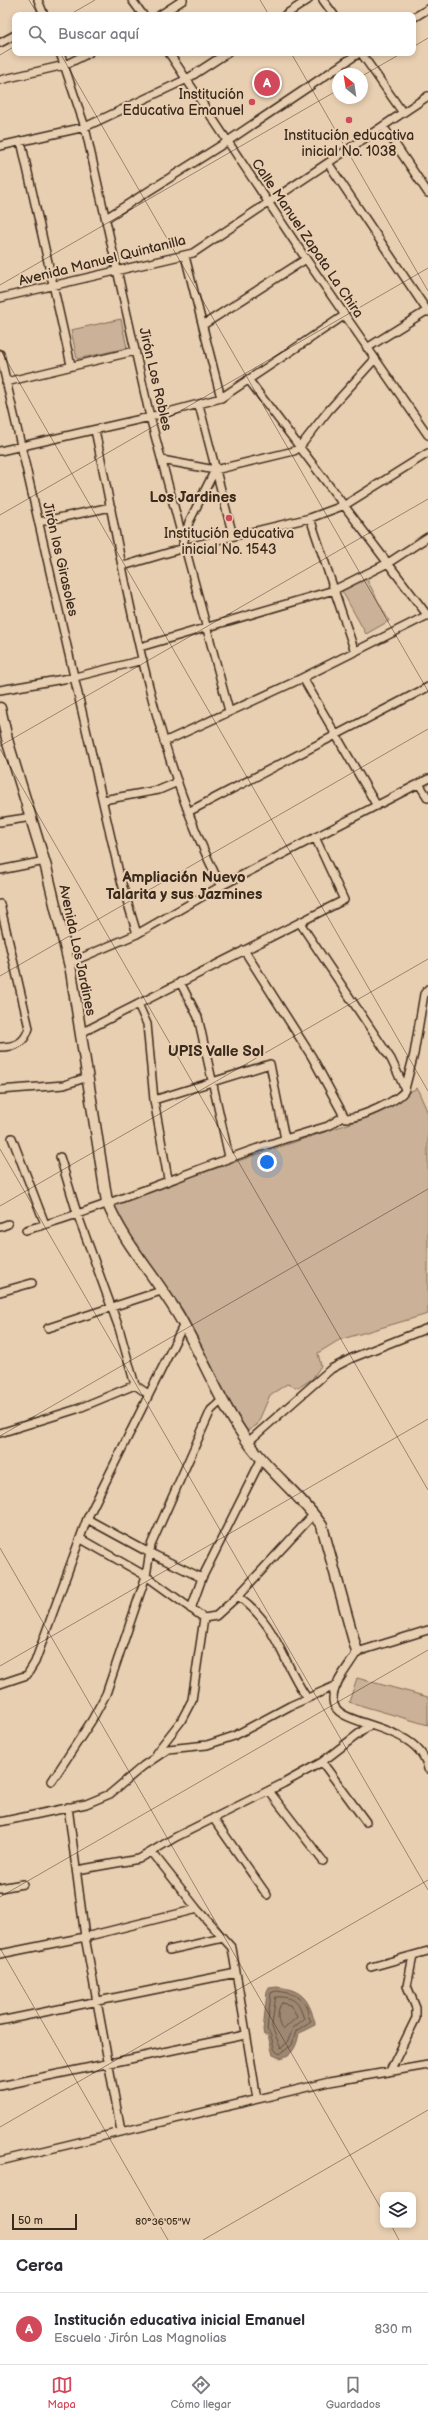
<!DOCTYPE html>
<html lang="es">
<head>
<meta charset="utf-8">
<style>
  body { margin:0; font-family:"Balsamiq Sans",sans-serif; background:#f2f2f3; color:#2b2b33 }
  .controls { position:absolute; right:12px; bottom:12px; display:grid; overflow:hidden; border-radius:8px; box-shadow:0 2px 6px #0003 }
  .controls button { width:36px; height:36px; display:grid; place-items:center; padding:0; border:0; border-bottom:1px solid #e1e1e2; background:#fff; color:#2b2b33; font:20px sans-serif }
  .compass { position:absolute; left:332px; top:68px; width:36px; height:36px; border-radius:50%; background:#fff; box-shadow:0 2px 6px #0003; rotate:330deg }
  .scale { position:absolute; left:12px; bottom:10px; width:65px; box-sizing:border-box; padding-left:4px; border:2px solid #3b2a1e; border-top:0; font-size:11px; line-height:14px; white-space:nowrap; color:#3b2a1e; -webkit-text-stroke:3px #e9cfb1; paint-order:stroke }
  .you { position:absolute; left:267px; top:1162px; width:14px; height:14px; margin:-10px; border:3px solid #fff; border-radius:50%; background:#1a73e8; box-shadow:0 0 0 6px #1a73e833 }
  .badge { display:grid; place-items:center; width:26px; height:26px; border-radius:50%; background:#d1495b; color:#fff; font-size:13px; font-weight:700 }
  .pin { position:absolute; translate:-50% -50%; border:2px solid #fff; box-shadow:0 1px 4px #0006 }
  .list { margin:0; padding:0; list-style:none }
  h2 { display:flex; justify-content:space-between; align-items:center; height:52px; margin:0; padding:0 16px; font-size:17px }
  h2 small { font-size:13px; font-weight:400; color:#7c7c81 }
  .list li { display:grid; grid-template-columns:26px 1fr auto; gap:12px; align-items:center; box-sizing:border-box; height:72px; padding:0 16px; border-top:1px solid #e1e1e2 }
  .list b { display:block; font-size:15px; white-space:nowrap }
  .list p { margin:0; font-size:13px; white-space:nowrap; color:#7c7c81 }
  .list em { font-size:13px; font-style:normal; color:#7c7c81 }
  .icon { flex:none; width:22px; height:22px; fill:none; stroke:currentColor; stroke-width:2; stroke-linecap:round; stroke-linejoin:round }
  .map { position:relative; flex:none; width:428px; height:2240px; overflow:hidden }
  .search { position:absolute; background:#fff; box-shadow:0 2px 6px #0003; left:12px; right:12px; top:12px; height:44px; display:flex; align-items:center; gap:10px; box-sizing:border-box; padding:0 14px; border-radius:8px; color:#7c7c81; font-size:15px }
  .sheet { height:124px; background:#fff }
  nav { display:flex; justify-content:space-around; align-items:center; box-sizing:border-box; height:56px; border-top:1px solid #e1e1e2; background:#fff; font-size:11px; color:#7c7c81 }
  nav a { display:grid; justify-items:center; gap:2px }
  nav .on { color:#d1495b }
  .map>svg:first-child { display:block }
  .green { fill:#cab197; stroke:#826e5a }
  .water { fill:#9e8872; stroke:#766250 }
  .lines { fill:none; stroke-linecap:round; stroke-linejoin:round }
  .shore { stroke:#635040; stroke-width:1 }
  .street-casing { stroke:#3b2a1e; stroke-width:10 }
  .secondary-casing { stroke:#3b2a1e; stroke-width:13 }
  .street { stroke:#e9cfb1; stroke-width:7 }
  .secondary { stroke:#e9cfb1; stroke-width:10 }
  .ticks { fill:none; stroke:#3b2a1e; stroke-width:1; stroke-opacity:0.45 }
  .poi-dot { fill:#d1495b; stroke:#e9cfb1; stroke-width:1.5 }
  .labels { text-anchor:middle; stroke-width:4; stroke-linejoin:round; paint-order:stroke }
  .poi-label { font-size:14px; fill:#3b2a1e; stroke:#e9cfb1 }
  .street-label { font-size:14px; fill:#3b2a1e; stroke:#e9cfb1 }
  .neighbourhood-label { font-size:15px; font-weight:bold; fill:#3b2a1e; stroke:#e9cfb1 }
  .ticks-label { font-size:10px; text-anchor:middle; fill:#3b2a1e; stroke:#e9cfb1; stroke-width:4; stroke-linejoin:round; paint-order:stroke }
</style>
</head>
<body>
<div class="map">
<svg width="428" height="2240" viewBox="0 0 428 2240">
  <rect width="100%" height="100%" fill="#e9cfb1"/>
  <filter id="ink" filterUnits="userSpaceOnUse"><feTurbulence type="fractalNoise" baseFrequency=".025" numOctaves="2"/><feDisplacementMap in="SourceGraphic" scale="8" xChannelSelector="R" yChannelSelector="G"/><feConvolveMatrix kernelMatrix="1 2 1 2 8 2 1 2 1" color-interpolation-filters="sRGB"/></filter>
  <g filter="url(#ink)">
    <path class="green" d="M121,319L127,348L77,359L71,330Z
      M366,578L389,621L366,634L342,591Z
      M417,1088L428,1113V1314L339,1340L318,1353L321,1366L312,1379L298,1388L287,1384L270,1395L257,1425L247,1431L222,1389L183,1310L135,1246L122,1226L113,1203L351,1123Z
      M357,1678L428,1697V1725L349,1702Z"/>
    <path class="water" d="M277,1987C295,1989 306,1994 312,2013C313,2018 315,2019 315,2025L299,2033C297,2045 293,2056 280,2058L273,2055L268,2035H264L263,2031L267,1992L269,1988Z"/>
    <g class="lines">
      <path class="shore" d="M277,1991C288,1993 303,1995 307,2008C308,2013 308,2017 311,2021L296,2031L292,2045L280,2054C270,2051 275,2036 267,2030L271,1993Z
        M276,1997C295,1996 299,2003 304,2019L293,2028L288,2041L281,2049L272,2027Z
        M282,2003L290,2005L297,2017L283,2030C277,2024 276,2009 282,2003Z"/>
      <g class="street-casing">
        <path id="street" d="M38,0L44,15
          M132,0L143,15
          M323,0L334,15
          M160,15L183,0
          M285,15L308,0
          M413,18L428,9
          M0,43L15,35
          M60,53L85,127L150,417L229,711
          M169,53L306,259L428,435
          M361,53L403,113
          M0,80L65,65L89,53
          M383,126L428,193
          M21,141L71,365
          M0,146L85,127L187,79L227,53
          M328,163L428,312
          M106,218L228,141L359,53
          M185,256L221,398
          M0,298L193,253L428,96
          M203,325L306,259
          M367,348L428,310
          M0,354L120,877L137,934
          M248,379L428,616
          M6,382L135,351
          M199,405L233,536
          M95,430C127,584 149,744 221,886
          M0,451L150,417L221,398L345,315
          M162,460L215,470L294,451L299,448L328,411L375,359
          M310,518L355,652
          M39,522L111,507
          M183,544L189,522L215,470
          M123,566L184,548L310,518L345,505L428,453
          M140,647L334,590L388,563L428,537
          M303,678L377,806
          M0,690L75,677L143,660
          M164,742L292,683L428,615
          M419,784L428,798
          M103,800L159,790L178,782
          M188,812L428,687
          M0,822L32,817
          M0,870L45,861
          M0,904L29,1028C25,1043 15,1047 0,1047
          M300,923L391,1059L405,1089C405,1098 352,1123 342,1117
          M244,950L312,1057L344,1116L328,1126L285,1139
          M69,963L137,934L221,886L428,779
          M180,982L198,1017L229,1157
          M138,1004L147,1024L154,1100L168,1179
          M81,1033L344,900L315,837
          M405,1089L414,1054L424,994L428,989
          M0,1090L64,1085L88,1077
          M12,1138L45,1224
          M60,1157L77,1213L119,1328L135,1385L148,1394
          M0,1227L8,1224
          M26,1230C114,1205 198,1167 285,1139L270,1064L154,1100
          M0,1292L32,1283
          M48,1328L161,1291
          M0,1433L77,1409L135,1385
          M248,1442L331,1369L352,1358L428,1328
          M87,1519L144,1550L202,1578
          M81,1539L146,1576L204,1618L216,1616L238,1596L314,1514
          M238,1596C278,1625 281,1660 307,1698
          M191,1609L202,1578L261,1460
          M428,1630L357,1652C350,1665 333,1683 333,1699C331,1729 419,1720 428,1769
          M0,1684L27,1675L35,1662L87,1519L184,1324
          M156,1753L181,1721L192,1700L204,1618
          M322,1762L366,1822
          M52,1781L92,1720L106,1694L146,1576L151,1545L211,1410L221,1401
          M269,1791L323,1861
          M68,1807L85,1937L121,2131
          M213,1818L267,1895
          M0,1822L86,1804L110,1794L143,1766L168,1749L207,1745L234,1736L290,1706L337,1685
          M152,1852L197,1909L232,1948L257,2099
          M77,1870L139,1859L176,1837L284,1783L322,1762L370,1725
          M0,1888L23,1884
          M169,1950L223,1938
          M0,1954L85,1937L197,1909
          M371,1967L428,1951
          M0,2021L236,1973
          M390,2071L416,2018V2008L407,1986L413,1956
          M0,2086L245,2035
          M0,2161L329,2082L428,2065"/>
      </g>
      <g class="secondary-casing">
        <path id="secondary" d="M0,708L8,743L46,867L71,971L107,1202C126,1248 161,1282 184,1325C206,1365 222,1406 248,1442C270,1473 301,1495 322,1526L357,1652"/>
      </g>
      <use href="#street" class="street"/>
      <use href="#secondary" class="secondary"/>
    </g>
  </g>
  <path class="ticks" d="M29,0L38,15M260,0L269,15M69,15L95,0M413,47L428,38M60,53L428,691M291,53L428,291M0,55L15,46M362,76L402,53M0,285L338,90M0,349L428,1091M0,515L428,268M0,746L428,499M0,749L428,1490M0,976L428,729M0,1149L428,1890M0,1206L428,959M0,1436L428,1189M0,1548L383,2212M0,1666L428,1419M0,1897L428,1650M0,1948L168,2240M0,2127L428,1880M391,2225L399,2240M203,2240L428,2110"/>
  <g class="poi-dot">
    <circle cx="252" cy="102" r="4"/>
    <circle cx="349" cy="120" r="4"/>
    <circle cx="229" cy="518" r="4"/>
  </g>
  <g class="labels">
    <g class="poi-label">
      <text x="244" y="99" text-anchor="end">Institución<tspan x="244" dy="16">Educativa Emanuel</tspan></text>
      <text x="349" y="140">Institución educativa<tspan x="349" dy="16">inicial No. 1038</tspan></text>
      <text x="229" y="538">Institución educativa<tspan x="229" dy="16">inicial No. 1543</tspan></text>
    </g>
    <g class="street-label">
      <text transform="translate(308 238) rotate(56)" y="5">Calle Manuel Zapata La Chira</text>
      <text transform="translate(102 260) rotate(-14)" y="5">Avenida Manuel Quintanilla</text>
      <text transform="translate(156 379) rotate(77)" y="5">Jirón Los Robles</text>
      <text transform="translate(61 559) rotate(77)" y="5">Jirón los Girasoles</text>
      <text transform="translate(78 950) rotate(78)" y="5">Avenida Los Jardines</text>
    </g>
    <g class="neighbourhood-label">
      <text x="193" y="502">Los Jardines</text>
      <text x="184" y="882">Ampliación Nuevo<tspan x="184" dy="17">Talarita y sus Jazmines</tspan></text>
      <text x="216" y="1056">UPIS Valle Sol</text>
    </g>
  </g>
  <g class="ticks-label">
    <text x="163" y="2225">80°36'05"W</text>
  </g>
</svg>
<div class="controls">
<button><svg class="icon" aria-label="layers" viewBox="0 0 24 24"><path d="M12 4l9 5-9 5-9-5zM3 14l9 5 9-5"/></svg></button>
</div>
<svg class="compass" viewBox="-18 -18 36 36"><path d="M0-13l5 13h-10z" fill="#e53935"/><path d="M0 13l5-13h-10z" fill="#7c7c81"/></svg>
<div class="scale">50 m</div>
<div class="you"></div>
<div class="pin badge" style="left:267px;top:83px">A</div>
<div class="search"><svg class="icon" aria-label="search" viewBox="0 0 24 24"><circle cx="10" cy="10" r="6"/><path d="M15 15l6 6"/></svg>Buscar aquí</div>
</div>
<section class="sheet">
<h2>Cerca<small></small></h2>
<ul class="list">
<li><span class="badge">A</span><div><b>Institución educativa inicial Emanuel</b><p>Escuela · Jirón Las Magnolias</p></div><em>830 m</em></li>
</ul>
</section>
<nav>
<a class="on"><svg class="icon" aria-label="map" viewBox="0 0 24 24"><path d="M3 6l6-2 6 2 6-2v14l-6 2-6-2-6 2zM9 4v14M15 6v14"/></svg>Mapa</a>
<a><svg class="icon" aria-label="directions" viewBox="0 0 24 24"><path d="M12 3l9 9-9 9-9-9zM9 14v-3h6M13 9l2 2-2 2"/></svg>Cómo llegar</a>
<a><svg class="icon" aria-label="saved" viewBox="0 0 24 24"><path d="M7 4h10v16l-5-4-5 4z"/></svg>Guardados</a>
</nav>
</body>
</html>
